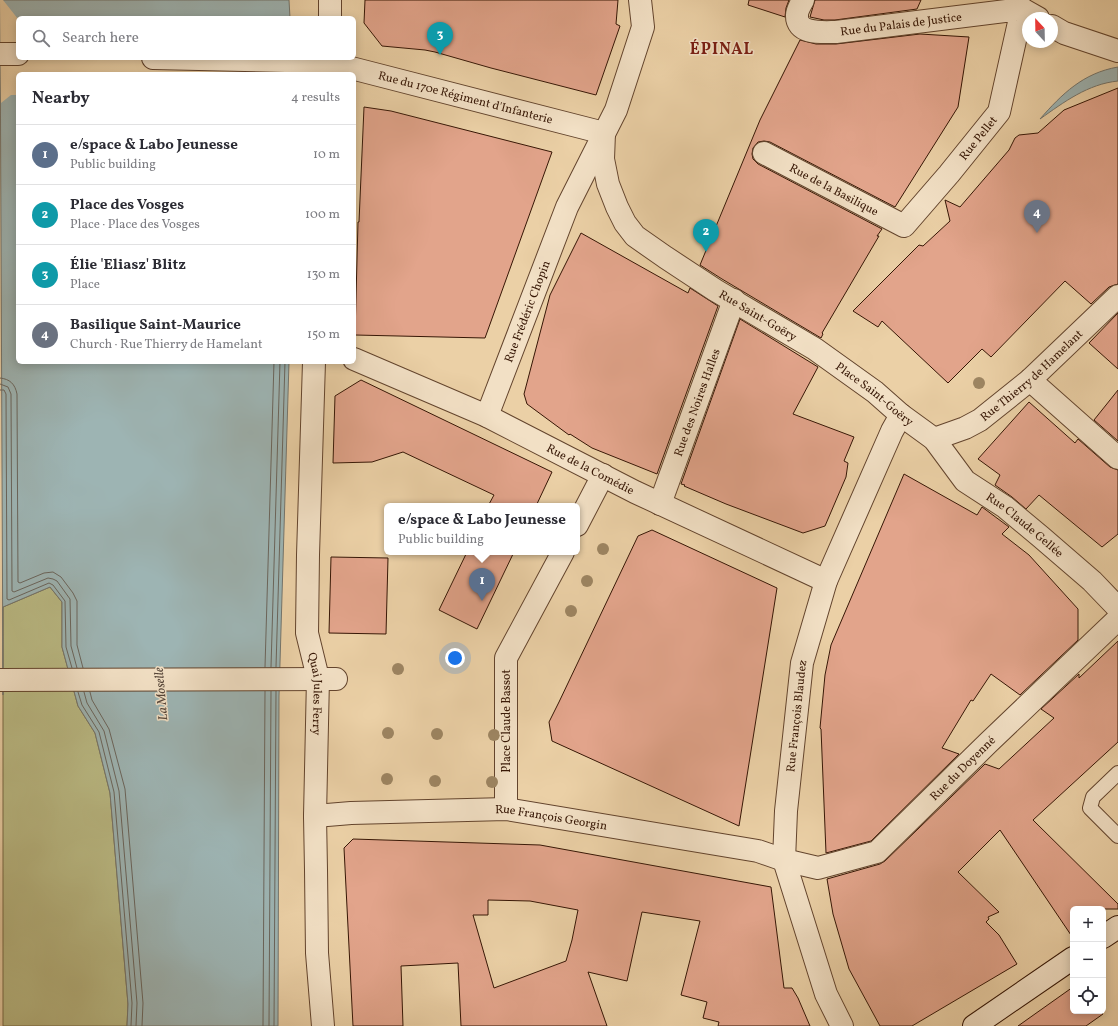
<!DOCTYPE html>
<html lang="en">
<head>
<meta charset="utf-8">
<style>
  body { margin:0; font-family:Vollkorn,serif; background:#f7f7f7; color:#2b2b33 }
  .controls { position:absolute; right:12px; bottom:12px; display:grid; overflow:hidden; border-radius:6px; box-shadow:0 2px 10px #0003 }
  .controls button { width:36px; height:36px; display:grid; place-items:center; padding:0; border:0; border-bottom:1px solid #e1e1e2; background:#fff; color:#2b2b33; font:20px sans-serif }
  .compass { position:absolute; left:1022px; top:12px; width:36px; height:36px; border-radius:50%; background:#fff; box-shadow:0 2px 10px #0003; rotate:338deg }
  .you { position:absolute; left:455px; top:658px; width:14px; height:14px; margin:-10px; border:3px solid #fff; border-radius:50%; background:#1a73e8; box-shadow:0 0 0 6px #1a73e833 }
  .badge { display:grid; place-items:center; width:26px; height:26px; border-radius:50%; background:#8f2418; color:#fff; font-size:13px; font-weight:700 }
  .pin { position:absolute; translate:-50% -33px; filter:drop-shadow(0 1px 2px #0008) }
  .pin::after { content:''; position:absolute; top:21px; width:14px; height:12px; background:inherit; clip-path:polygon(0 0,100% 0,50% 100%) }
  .popup { position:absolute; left:384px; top:503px; width:196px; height:52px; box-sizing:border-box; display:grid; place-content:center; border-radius:6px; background:#fff; filter:drop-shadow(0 1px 3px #0005); font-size:13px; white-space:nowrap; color:#7c7c81 }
  .popup b { font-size:15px; color:#2b2b33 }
  .popup::after { content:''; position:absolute; left:50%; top:100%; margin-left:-8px; border:8px solid transparent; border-top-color:#fff }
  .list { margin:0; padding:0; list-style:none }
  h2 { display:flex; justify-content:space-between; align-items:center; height:52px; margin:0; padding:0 16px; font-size:17px }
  h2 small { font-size:13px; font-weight:400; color:#7c7c81 }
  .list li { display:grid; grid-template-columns:26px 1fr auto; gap:12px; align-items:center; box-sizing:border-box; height:60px; padding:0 16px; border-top:1px solid #e1e1e2 }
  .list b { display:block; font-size:15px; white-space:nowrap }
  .list p { margin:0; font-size:13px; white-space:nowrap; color:#7c7c81 }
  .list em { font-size:13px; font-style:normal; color:#7c7c81 }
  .icon { flex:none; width:22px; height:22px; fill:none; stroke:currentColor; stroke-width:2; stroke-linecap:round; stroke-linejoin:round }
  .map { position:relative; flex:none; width:1118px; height:1026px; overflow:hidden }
  .search { position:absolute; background:#fff; box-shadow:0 2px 10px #0003; left:16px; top:16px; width:340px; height:44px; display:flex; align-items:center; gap:10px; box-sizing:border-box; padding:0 14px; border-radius:6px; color:#7c7c81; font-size:15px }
  .panel { position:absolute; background:#fff; box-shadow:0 2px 10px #0003; left:16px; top:72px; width:340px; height:292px; border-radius:6px }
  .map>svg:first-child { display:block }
  .green { fill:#baba84; stroke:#786844 }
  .water { fill:#9db4b3; stroke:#74756d }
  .pier { fill:#ebd0a6 }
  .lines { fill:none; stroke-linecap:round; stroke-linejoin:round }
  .shore { stroke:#6a655c; stroke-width:1 }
  .building { fill:#e2a48b; stroke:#361605; fill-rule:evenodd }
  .service-casing { stroke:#63442d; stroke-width:16 }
  .pedestrian-casing { stroke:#63442d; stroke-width:24 }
  .minor-casing { stroke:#63442d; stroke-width:24 }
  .tertiary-casing { stroke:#63442d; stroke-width:24 }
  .secondary-casing { stroke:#361605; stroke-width:24 }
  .service { stroke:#f2e0c5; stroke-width:14 }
  .pedestrian { stroke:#f2e0c5; stroke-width:22 }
  .minor { stroke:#f2e0c5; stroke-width:22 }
  .tertiary { stroke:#f2e0c5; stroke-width:22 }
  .secondary { stroke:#f2e0c5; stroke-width:22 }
  .tree { fill:#9d8562 }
  .labels { text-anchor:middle; stroke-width:3; stroke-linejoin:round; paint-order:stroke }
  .street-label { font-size:12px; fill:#361605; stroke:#f2e0c5 }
  .water-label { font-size:13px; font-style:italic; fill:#554539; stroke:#f2e0c5 }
  .district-label { font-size:16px; font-weight:bold; letter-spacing:1px; fill:#7a1f14; stroke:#f2e0c5 }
</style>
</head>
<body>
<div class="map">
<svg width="1118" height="1026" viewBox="0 0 1118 1026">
  <rect width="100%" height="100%" fill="#ebd0a6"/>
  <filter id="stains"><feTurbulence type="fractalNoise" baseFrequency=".005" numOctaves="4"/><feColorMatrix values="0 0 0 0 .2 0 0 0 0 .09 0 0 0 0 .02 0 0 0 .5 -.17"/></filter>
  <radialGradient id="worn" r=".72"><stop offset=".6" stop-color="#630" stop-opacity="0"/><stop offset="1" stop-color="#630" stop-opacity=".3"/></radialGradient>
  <path class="green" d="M50,587L62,602V647L78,706L95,733L110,793L128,1004L127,1026H3V607Z"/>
  <path class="water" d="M0,0H289L290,18H18V362H289L279,696L278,1026H127L128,1004L110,793L95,733L78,706L62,647V602L50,587L3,607V695Z
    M1118,67V81C1088,84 1064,102 1040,119C1062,94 1083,73 1118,67Z"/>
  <path class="pier" d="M0,0H3L18,19V58H294L295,74H18V95H11L1,103Z"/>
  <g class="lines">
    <path class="shore" d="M0,378C10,379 15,384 17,394L18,582L20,583L44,573L53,572L61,577L73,593L77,601V645L83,668
      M0,384L8,387L11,394L12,591L14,592L48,578L53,579L57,581L70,599L71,646L77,668
      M0,390H4L6,394L7,599L9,600L49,583L53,585L65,601L66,647L72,668
      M265,667L274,362
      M271,667L280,362
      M276,667L285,362
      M78,692L82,705L99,732L114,792L132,1003L131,1026
      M84,692L87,703L104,731L119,791L137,1003L136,1026
      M90,692L92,700L109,729L125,789L143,1003L142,1026
      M263,1026L265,691
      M269,1026L271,691
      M274,1026L276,691"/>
  </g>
  <path class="building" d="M365,0H618L616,24L620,26L596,95L491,68L435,52L425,50L382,46L364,23Z
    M749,0H789L786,8L785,17L748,5Z
    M815,0H921L917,9L835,20H824L810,17Z
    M920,34L969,37L958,107L895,207L770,142L764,141L758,142L753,148L752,154L753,159L758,164L882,229L877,236H879L822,333L823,334L821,338L722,279L700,265L760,120L800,40L816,44H836Z
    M1118,88V284L1109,287L1091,304L1065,281L991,357L982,349L948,383L882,321L878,327L853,311L919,245L923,246L950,221L945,200L960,207L1009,150L1015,138L1019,135L1038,133L1064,110Z
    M364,107L391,111L552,152L485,338L355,335L358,222H359Z
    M581,233L688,293L690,288L718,306L657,474L592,448L570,434L569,435L527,404L524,394L550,295Z
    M1118,313V369L1089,343Z
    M740,319L818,367L793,414L854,437L844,461L848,463L846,477L825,526L803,533L726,504L684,486L685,485L681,484Z
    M361,380L552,472L536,506H488L494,495L403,452L372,462L333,463L335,396Z
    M1118,390V441L1094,420Z
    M1029,402L1075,443L1078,439L1110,467L1118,470V534L1102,547L1039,495L1026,509L1012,497L995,485L1000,475L978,459Z
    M904,474L977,515L982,507L1009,527L1002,534L1029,555L1078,609V640L1020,695L991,674L973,701L971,700L942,748L959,754L871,841L826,853L821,729L820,728L825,675L831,645Z
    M652,530L777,588L739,826L552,741L549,722L559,702L638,536Z
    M467,552H514L477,629L439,610Z
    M331,557L388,558L386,634L329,633Z
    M1118,641V742L1033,820L1118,904V909H1073V938L1000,830L958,872L999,912L988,917L989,919L986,922L999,935L1017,964L912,1026H880L849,969L833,914L827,879L880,864L885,861L985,764L999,769L1054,718L1041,709L1079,674V678Z
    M353,839L540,845L771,887L784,988H792L798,998L810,1026H718L719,1022L703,1018L707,1002L681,995L700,921L642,912L627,981L588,972L607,1026H461L458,963L401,966L403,1026H353L344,848ZM488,900L530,901L578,910L572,940L566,961L494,988L473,915H488Z
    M1073,987V1011H1100L1103,1014L1086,1026H1018Z"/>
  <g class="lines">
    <g class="service-casing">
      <path id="service" d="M1118,773L1093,797L1090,808L1118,836"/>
    </g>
    <g class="pedestrian-casing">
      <g id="pedestrian">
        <path id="s1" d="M764,153L904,226L949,174L999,112L1022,9L836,32C823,32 796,35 797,15C797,10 801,4 803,0"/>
        <path d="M1030,380L1118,458"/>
        <path d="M0,680L336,679"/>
      </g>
    </g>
    <g class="minor-casing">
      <g id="minor">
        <path d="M1016,0L1022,9L1038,18"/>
        <path d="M1052,26L1064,33L1118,51"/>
        <path d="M0,54H18"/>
        <path id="s2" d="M153,58L328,62L604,133L603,159L608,184L617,207L625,223L635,236L665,257L715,290L815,349L875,392L901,415L934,439L965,481L1005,507L1041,537L1092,581L1118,608"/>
        <path id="s3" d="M354,359L487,416L635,492L826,581"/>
        <path id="s4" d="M487,416L567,207L616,110L643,27L640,0"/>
        <path id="s5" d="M934,439L965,428L980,420L1030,380L1118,296"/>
        <path id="s6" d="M660,504L734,300"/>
        <path d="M577,525L603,475"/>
        <path d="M506,809V658L563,552"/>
        <path id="s7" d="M315,816L351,813L506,809L758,851L784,860L818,868L877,852L988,743L1118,619"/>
        <path id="s8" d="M842,1026L826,994L784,860L786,811L802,663L826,581L892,431L901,415"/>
      </g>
    </g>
    <g class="tertiary-casing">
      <g id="tertiary">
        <path d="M330,18V0"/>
        <path d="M327,74L328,58"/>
        <path id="s9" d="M314,362L308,555L307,633L318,678L315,816L316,870L317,953L323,1026"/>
      </g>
    </g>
    <g class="secondary-casing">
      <path id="secondary" d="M1103,937L1118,927
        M974,1026L1073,958"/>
    </g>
    <use href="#service" class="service"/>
    <use href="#pedestrian" class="pedestrian"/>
    <use href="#minor" class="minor"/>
    <use href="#tertiary" class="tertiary"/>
    <use href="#secondary" class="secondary"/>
  </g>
  <g class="tree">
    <circle cx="979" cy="383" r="6"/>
    <circle cx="603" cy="549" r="6"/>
    <circle cx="587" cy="581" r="6"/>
    <circle cx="571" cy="611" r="6"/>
    <circle cx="398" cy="669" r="6"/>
    <circle cx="388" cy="733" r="6"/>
    <circle cx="437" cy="734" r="6"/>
    <circle cx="494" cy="735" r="6"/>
    <circle cx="387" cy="779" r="6"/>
    <circle cx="435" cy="781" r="6"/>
    <circle cx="492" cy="782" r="6"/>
  </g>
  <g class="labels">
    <g class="street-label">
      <text transform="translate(901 24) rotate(-7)" y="4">Rue du Palais de Justice</text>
      <text dy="4" stroke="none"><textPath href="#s2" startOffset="317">Rue du 170e Régiment d'Infanterie</textPath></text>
      <text dy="4" stroke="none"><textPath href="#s1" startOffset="273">Rue Pellet</textPath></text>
      <text dy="4" stroke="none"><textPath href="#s1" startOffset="79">Rue de la Basilique</textPath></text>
      <text dy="4" stroke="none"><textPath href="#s4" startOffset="112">Rue Frédéric Chopin</textPath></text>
      <text dy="4" stroke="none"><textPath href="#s2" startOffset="717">Rue Saint-Goëry</textPath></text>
      <text dy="4" stroke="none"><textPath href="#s5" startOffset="118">Rue Thierry de Hamelant</textPath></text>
      <text dy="4" stroke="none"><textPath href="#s2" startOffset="858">Place Saint-Goëry</textPath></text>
      <text dy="4" stroke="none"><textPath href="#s6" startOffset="108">Rue des Noires Halles</textPath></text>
      <text dy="4" stroke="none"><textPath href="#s3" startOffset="261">Rue de la Comédie</textPath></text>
      <text dy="4" stroke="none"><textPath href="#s2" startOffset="1059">Rue Claude Gellée</textPath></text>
      <text dy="4" stroke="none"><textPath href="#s9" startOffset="333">Quai Jules Ferry</textPath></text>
      <text dy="4" stroke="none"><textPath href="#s8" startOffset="321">Rue François Blaudez</textPath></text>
      <text transform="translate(506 721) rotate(-90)" y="4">Place Claude Bassot</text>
      <text dy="4" stroke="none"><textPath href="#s7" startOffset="690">Rue du Doyenné</textPath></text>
      <text dy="4" stroke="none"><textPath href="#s7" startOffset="237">Rue François Georgin</textPath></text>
    </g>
    <g class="water-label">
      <text transform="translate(160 694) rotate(-95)" y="5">La Moselle</text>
    </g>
    <g class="district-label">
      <text x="722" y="54">ÉPINAL</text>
    </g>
  </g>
  <rect width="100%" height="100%" filter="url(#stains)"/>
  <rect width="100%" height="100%" fill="url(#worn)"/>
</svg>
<div class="controls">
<button>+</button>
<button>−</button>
<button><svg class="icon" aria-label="locate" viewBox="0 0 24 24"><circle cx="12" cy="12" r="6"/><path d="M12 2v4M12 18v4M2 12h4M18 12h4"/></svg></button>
</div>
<svg class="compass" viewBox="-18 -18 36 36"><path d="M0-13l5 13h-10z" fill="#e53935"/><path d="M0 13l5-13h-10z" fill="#7c7c81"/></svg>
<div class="you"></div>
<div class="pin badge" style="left:482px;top:601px;background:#5c6f8a">1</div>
<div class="popup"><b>e/space &amp; Labo Jeunesse</b>Public building</div>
<div class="pin badge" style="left:706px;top:252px;background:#0f9aa8">2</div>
<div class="pin badge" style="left:440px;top:55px;background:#0f9aa8">3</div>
<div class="pin badge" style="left:1037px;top:233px;background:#6b7280">4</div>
<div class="search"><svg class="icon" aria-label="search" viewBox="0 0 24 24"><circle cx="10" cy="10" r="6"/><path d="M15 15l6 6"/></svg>Search here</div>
<section class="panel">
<h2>Nearby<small>4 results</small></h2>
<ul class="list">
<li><span class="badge" style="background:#5c6f8a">1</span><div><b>e/space &amp; Labo Jeunesse</b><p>Public building</p></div><em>10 m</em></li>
<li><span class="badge" style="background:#0f9aa8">2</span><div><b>Place des Vosges</b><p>Place · Place des Vosges</p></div><em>100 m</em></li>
<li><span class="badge" style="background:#0f9aa8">3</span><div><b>Élie 'Eliasz' Blitz</b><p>Place</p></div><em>130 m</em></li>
<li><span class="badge" style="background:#6b7280">4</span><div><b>Basilique Saint-Maurice</b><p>Church · Rue Thierry de Hamelant</p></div><em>150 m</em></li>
</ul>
</section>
</div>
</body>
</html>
